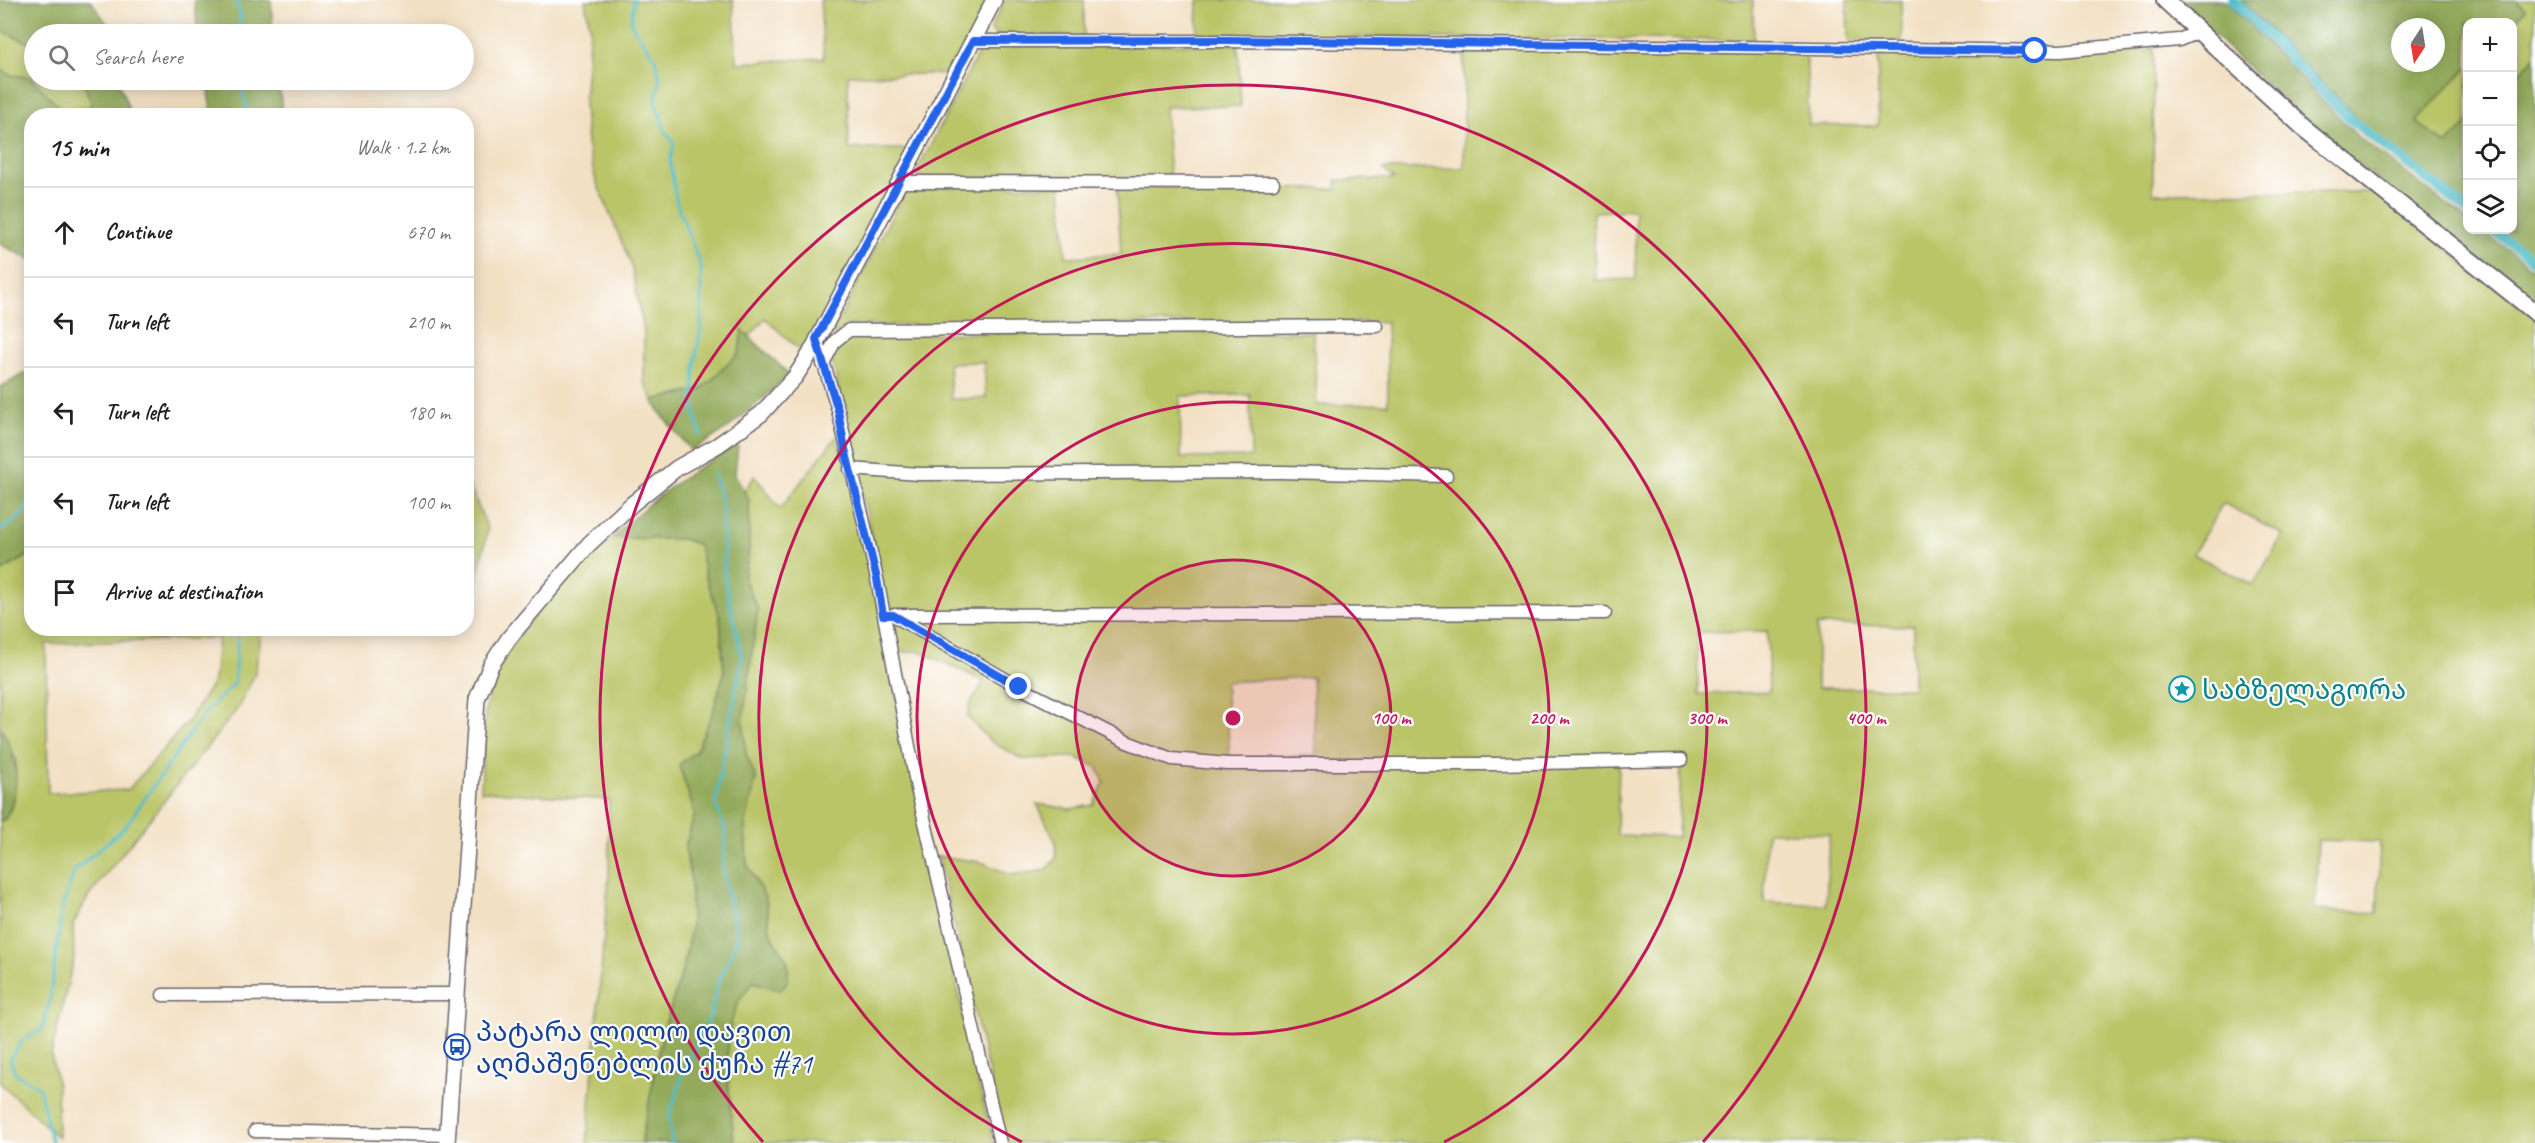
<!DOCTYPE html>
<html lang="en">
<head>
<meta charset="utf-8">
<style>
  body { margin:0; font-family:Caveat,"Noto Sans Georgian",sans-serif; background:#f2f2f2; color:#202124 }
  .controls { position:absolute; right:18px; top:18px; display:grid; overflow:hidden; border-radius:12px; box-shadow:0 3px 15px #0003 }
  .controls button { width:54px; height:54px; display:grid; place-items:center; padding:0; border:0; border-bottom:2px solid #e0e0e0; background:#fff; color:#202124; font:30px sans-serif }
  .compass { position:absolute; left:2391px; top:18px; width:54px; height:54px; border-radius:50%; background:#fff; box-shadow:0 3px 15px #0003; rotate:192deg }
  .stop { position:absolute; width:18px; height:18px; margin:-14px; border:4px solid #2563eb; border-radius:50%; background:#fff }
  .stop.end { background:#2563eb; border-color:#fff; box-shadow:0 2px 6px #0008 }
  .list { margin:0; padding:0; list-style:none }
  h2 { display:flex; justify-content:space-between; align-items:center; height:78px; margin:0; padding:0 24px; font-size:26px }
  h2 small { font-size:20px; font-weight:400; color:#757577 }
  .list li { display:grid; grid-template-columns:39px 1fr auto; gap:18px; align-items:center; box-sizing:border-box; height:90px; padding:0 24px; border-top:2px solid #e0e0e0 }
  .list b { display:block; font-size:22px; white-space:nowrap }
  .list em { font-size:20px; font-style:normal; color:#757577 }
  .icon { flex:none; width:33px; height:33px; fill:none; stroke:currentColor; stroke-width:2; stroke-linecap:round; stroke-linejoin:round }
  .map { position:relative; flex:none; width:2535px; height:1143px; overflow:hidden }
  .search { position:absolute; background:#fff; box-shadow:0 3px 15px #0003; left:24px; top:24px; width:450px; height:66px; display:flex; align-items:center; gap:15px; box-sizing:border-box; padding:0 21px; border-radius:33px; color:#757577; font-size:22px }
  .panel { position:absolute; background:#fff; box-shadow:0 3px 15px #0003; left:24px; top:108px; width:450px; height:528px; border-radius:24px }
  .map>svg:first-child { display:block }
  .green { fill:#bac567; stroke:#6e7451; stroke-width:1.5; fill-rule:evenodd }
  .forest { fill:#93aa5c; stroke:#5a664c; stroke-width:1.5; fill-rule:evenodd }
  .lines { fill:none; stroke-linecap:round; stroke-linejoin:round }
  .stream { stroke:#4ebcc7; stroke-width:3 }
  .canal { stroke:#4ebcc7; stroke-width:10 }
  .minor-casing { stroke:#6b646b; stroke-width:15 }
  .tertiary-casing { stroke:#6b646b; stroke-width:18 }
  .secondary-casing { stroke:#6b646b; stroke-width:20 }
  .minor { stroke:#fff; stroke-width:12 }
  .tertiary { stroke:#fff; stroke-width:15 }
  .secondary { stroke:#fff; stroke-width:16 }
  .route { stroke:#2563eb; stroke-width:8 }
  .ring { fill:none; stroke:#c2185b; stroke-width:3 }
  .labels { text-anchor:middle; stroke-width:4.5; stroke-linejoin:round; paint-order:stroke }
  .culture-label { font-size:28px; fill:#0d838f; stroke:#fff; text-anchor:start }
  .transit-label { font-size:28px; fill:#164399; stroke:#fff; text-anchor:start }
  .centre { fill:#c2185b; stroke:#fff; stroke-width:3 }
  .ring-label { font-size:18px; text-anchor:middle; font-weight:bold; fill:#c2185b; stroke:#fff; stroke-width:4.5; stroke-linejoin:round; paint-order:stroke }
</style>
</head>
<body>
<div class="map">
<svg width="2535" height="1143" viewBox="0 0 2535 1143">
  <rect width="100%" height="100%" fill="#fff"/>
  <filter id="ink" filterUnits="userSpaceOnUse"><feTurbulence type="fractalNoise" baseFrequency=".0167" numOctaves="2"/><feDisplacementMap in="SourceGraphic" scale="12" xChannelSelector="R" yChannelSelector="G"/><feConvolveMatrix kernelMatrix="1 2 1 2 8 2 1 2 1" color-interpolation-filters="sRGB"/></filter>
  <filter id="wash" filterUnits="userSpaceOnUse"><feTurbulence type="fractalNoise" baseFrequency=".008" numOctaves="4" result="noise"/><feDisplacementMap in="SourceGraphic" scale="24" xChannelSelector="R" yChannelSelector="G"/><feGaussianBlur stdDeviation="1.35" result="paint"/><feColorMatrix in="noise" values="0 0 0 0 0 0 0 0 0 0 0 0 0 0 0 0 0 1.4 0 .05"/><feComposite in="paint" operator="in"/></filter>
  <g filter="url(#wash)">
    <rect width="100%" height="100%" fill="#f2e0c3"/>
    <path class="green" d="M585,0H733L737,63L824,58L820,0H990L951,74L848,75L849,149H913L804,354L765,318L750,336L742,331L739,353L701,390L653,400L644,381V331L631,264L596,181L587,144L584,104L590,28Z
      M1005,0H1084V36H1002L994,34L991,28Z
      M1198,0H1753L1754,40L1197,36Z
      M1847,0H1901L1902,42L1848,41Z
      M2516,0H2535V57L2513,79V23L2525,10Z
      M0,30L34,45V80H83L92,106L65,113L30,78L10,75L0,69Z
      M1238,44L1241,106L1165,107L1170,179L921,178L916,173L982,46Z
      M1464,47L1806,51L1809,125L1878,126V52L2057,56L2146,51L2154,47L2153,193L2370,192L2377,195L2535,318V1143H1005L938,856L981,862L1011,875L1047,870L1056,858V843L1037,804L1070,809L1093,805L1104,782L1097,767L1074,757L1022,759L990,741L967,717L970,704L984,681L919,651L898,653L831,355L849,334L1313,332L1317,405L1388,404L1387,322L849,325L830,337L907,186H1061L1066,257L1121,254L1117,187L1337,189L1336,180L1394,179L1383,169L1464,168ZM1635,210L1636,279L1595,280L1593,212ZM984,362L986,398L951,399L949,363ZM1250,395L1251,457L1181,458L1180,396ZM2223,503L2283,535L2253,585L2193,554ZM1817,625L1913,626V688H1817ZM1767,631L1769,692L1698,694L1697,632ZM1312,677L1316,755L1230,760L1225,682ZM1619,764L1681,766L1678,837L1617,835ZM1767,832L1829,834L1826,905L1764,902ZM2318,840L2380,842L2377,913L2315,910Z
      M2467,68V124L2447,145L2415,121Z
      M836,437L858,501L887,653L976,1075L994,1143H734C731,1100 719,1046 737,1005C740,997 748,989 753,982L780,990L788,963L770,931L766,899L747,864L745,826L756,778L746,754L743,719L758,609L744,579L749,549V501L744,490L755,476L780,509Z
      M467,480L488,529L473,595L467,591Z
      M612,538L684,539L699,545L706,578L720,617L724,673L713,712L696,751L679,765L695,814L685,847L691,881V927L683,969L663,1031L641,1143H587L609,873V800L481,791C483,763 481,731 487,704C501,639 564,580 612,538Z
      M31,554L32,628L262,629L255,674L238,708L88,897L73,925L74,958L51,1055L57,1081L58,1137L0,1083V821L5,819L14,803L16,760L0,726V572ZM218,638L214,681L188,721L128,790L48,793L46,644Z"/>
    <path class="forest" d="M0,0H90L112,30L111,34H34V45L0,30Z
      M194,0H271L273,34H198Z
      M2177,0H2225L2356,135L2467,220L2468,230H2481L2535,270V304L2318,133Z
      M2241,0H2516L2525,10L2513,23L2468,22L2467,68L2416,121L2446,145L2467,124V206L2362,124ZM2400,27H2436V63H2400Z
      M2535,57V257L2498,230H2512L2513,79Z
      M0,69L10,75L30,77L65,113L92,106L83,80H118L131,115L32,116L31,260L0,244Z
      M206,80H278L283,115H212Z
      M742,330L790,375L727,429L691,451L658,410L653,400L701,390L739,353Z
      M31,370V554L0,572V387Z
      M738,445L735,474L749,501V549L744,579L758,609L743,719L746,754L756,778L745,826L747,864L766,899L770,931L788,963V980L781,990L753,982C748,989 740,997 737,1005C719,1046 731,1100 734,1143H641L663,1031L683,969L691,927V881L685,847L695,814L679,765L696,751L713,712L724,673L720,617L706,578L699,545L684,539L612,538C651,499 690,470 738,445Z
      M0,726C18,755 22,789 5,819L0,821Z"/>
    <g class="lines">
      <path class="stream" d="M236,0L241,16L237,34
        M634,0L631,24L655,58L660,79L655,101L666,133L674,143L670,162L677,204L701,266V327L695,363L693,406L701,436
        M240,80L249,116
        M0,530C15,522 26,514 32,497
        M52,1143L39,1087L15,1073L10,1059L22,1041L42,1030L50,1000L62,909L74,871L125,827L203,715L234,684L238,628
        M672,1143L669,1117L684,1071L710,1017L718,983L734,949L737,935L723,871L726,831L715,804L742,658L725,581L722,504L714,474"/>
      <path class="canal" d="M2233,0L2351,120L2468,211
        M2493,230L2535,261"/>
    </g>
  </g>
  <g filter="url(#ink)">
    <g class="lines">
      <g class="minor-casing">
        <path id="minor" d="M973,41H1226L2060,51L2179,40L2198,32
          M900,182L1273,183
          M816,339L838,410L877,579L917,788L1000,1143
          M823,364L835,341L849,330L1377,326
          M850,469L919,474L1282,472L1446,476
          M893,615L1019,687L1127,742L1172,759L1227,764H1494L1681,760
          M896,615L1605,613
          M163,995L457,994
          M255,1131L448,1135"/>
      </g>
      <g class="tertiary-casing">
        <path id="tertiary" d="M447,1143L477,699L491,665L509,638L589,544L632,504L677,468L718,445L761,414L795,377L810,354L994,0"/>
      </g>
      <g class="secondary-casing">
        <path id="secondary" d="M2165,0L2303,127L2535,312"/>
      </g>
      <use href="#minor" class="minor"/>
      <use href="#tertiary" class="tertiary"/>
      <use href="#secondary" class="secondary"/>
    </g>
  </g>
  <g class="lines" filter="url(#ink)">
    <path class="route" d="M1019,687L893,615H883L877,579L845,449L838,410L816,339L973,41L1226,40L2035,51"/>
  </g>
  <circle cx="1233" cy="718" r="158" fill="#c2185b" fill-opacity=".12"/>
  <g class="ring">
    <circle cx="1233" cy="718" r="158"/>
    <circle cx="1233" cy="718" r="316"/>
    <path d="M1022 1142A474 474 0 1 1 1444 1142"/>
    <path d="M763 1142A633 633 0 1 1 1703 1142"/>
  </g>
  <defs>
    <g id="sight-ring" transform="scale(1.35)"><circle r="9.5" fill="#fff" stroke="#0f9aa8" stroke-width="1.5"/><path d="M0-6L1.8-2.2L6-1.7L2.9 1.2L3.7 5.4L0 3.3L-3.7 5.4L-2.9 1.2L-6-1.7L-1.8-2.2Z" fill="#0f9aa8"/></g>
    <g id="bus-ring" transform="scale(1.35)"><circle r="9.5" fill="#fff" stroke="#1a4fb4" stroke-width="1.5"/><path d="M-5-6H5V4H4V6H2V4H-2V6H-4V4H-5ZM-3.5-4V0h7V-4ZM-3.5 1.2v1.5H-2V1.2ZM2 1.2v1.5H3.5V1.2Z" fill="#1a4fb4"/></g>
  </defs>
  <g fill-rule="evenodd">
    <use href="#sight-ring" x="2182" y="689"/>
    <use href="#bus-ring" x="457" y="1047"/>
  </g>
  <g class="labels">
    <g class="culture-label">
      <text x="2202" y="699">საბზელაგორა</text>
    </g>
    <g class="transit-label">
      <text x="476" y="1041">პატარა ლილო დავით<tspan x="476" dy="32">აღმაშენებლის ქუჩა #71</tspan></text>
    </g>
  </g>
  <circle cx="1233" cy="718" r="9" class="centre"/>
  <g class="ring-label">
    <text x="1391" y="724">100 m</text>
    <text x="1549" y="724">200 m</text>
    <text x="1707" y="724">300 m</text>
    <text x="1866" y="724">400 m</text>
  </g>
</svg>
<div class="controls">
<button>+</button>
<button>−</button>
<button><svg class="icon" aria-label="locate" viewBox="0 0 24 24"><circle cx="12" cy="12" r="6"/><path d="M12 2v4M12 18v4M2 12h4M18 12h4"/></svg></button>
<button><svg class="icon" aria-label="layers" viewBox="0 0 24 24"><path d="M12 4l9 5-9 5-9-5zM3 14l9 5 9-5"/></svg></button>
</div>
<svg class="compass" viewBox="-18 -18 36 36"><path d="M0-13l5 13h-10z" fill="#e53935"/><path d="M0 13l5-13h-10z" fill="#757577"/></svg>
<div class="stop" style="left:2035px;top:51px"></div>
<div class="stop end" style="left:1019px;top:687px"></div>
<div class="search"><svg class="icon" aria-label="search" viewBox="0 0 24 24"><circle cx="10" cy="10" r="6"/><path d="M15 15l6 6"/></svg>Search here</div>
<section class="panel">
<h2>15 min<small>Walk · 1.2 km</small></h2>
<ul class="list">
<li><svg class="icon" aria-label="ahead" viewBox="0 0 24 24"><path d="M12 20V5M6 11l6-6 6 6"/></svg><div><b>Continue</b></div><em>670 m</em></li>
<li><svg class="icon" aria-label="left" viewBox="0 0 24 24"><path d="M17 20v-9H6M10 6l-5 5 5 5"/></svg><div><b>Turn left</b></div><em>210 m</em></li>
<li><svg class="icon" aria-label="left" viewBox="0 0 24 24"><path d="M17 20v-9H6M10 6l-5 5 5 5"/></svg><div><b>Turn left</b></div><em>180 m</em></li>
<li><svg class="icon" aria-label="left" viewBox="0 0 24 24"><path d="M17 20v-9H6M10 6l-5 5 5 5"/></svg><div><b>Turn left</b></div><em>100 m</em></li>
<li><svg class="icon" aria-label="arrive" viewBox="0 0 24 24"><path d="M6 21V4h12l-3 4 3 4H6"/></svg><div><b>Arrive at destination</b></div></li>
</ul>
</section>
</div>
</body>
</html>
